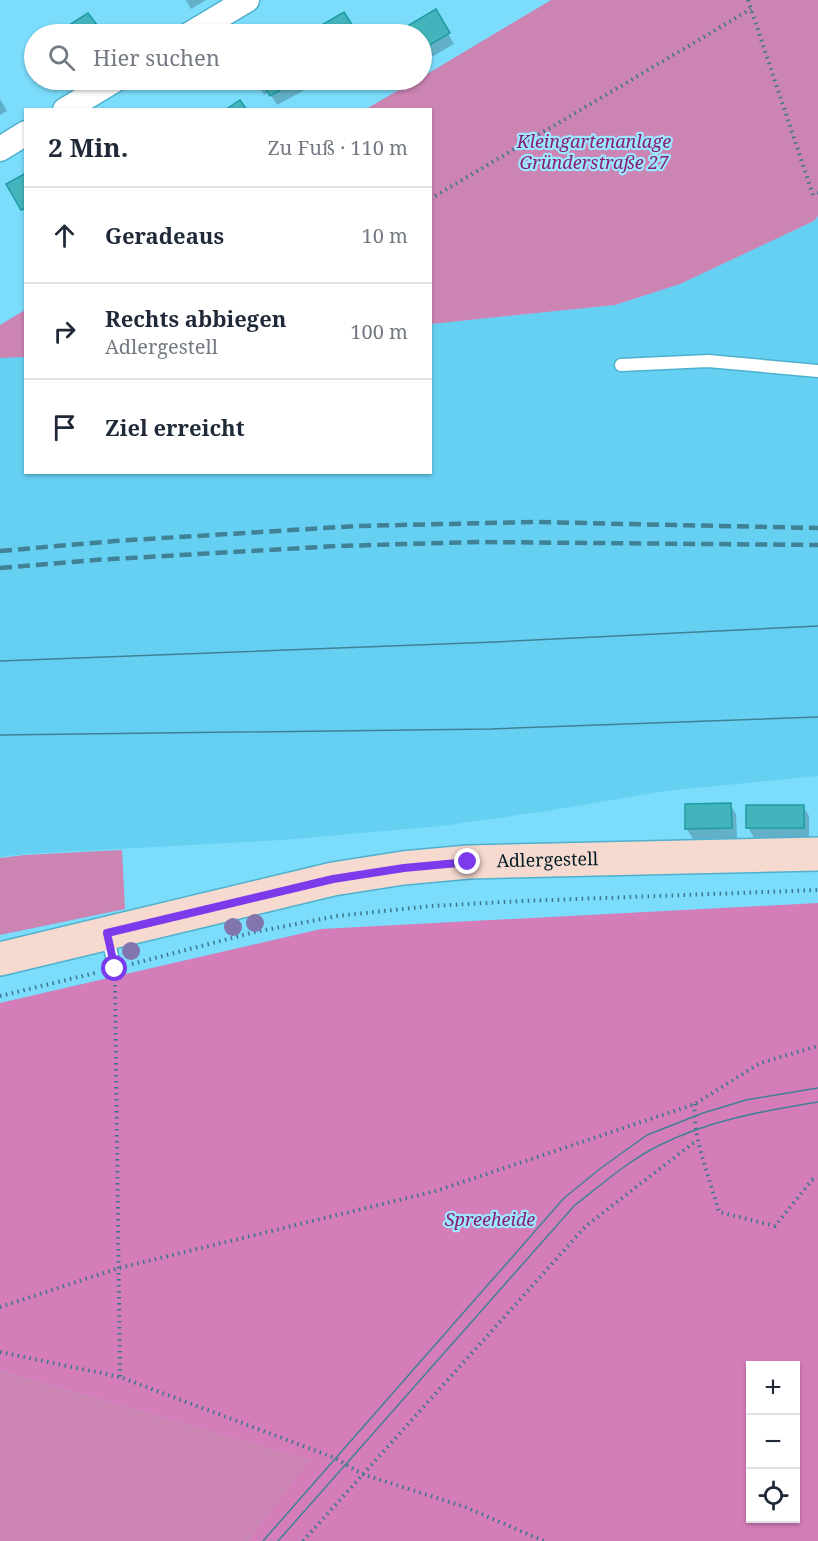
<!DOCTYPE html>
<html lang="de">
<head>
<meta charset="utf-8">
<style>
  body { margin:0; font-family:"Noto Serif",serif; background:#f6f6f7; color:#1f2937 }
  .controls { position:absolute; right:18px; bottom:18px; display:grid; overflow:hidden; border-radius:0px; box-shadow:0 2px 4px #0004 }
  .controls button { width:54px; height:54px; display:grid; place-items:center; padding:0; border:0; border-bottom:2px solid #e0e1e3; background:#fff; color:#1f2937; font:30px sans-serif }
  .stop { position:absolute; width:18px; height:18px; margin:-14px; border:4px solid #7c3aed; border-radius:50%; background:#fff }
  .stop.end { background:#7c3aed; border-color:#fff; box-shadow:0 2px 6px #0008 }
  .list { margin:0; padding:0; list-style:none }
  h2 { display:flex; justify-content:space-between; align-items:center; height:78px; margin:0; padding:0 24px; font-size:26px }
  h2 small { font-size:20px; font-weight:400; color:#747a83 }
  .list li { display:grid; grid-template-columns:39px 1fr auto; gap:18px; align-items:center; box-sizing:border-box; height:96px; padding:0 24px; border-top:2px solid #e0e1e3 }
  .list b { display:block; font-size:22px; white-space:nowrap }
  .list p { margin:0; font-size:20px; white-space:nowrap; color:#747a83 }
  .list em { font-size:20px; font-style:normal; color:#747a83 }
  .icon { flex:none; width:33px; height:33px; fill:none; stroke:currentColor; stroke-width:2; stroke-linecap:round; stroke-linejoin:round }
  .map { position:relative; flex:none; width:818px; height:1541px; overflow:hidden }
  .search { position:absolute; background:#fff; box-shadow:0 2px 4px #0004; left:24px; top:24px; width:408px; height:66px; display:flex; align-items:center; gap:15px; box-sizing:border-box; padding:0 21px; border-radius:33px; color:#747a83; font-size:22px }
  .panel { position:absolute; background:#fff; box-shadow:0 2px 4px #0004; left:24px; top:108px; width:408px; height:366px; border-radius:0px }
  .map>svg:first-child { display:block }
  .built { fill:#65d0f2 }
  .green { fill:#cc84b3 }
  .forest { fill:#d57db8; fill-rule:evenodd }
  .shadow { fill:#0003 }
  .building { fill:#43b4bb; stroke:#209ba2; stroke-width:1.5 }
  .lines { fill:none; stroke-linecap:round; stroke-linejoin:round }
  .service-casing { stroke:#4eb0cd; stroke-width:15 }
  .minor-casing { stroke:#4eb0cd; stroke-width:27 }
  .secondary-casing { stroke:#4eb0cd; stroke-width:36 }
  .path { stroke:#3b778b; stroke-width:4; stroke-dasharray:1.5 4.5; stroke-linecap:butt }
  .service { stroke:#fff; stroke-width:12 }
  .minor { stroke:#fff; stroke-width:24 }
  .secondary { stroke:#f7dacf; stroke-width:33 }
  .tram { stroke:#418196; stroke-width:1.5 }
  .rail { stroke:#418196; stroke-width:4.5; stroke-dasharray:12 6; stroke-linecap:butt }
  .tree { fill:#8274ac }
  .route { stroke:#7c3aed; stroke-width:8 }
  .labels { text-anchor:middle; stroke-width:4.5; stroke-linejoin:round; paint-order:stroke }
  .park-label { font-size:18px; font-style:italic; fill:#881f6c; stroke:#9ce6ff }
  .street-label { font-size:18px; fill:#001c25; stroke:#9ce6ff }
</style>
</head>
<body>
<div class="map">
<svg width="818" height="1541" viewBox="0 0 818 1541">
  <rect width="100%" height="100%" fill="#7bdcfb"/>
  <path class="built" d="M818,216V776L665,791L547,811L441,826L282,840L24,854L0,857V355L25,354L26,472H430L431,324L615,305L680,284L814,221Z"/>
  <path class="green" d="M551,0H818V216L814,221L680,284L615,305L431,324L430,110L366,109L416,80H422V77Z
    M25,310V357L0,358V325Z
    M122,850L125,909L0,935V858L24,855Z
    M0,1371L312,1460L247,1541H0Z"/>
  <path class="forest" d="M818,903V1541H247L311,1460L0,1371V1003L321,929ZM750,1366H796V1518H750Z"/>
  <path class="shadow" d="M186,0H206L191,9Z
    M435,11L454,44L430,58L422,44V34H416L411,26Z
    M344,14L356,34H317L315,31Z
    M88,15L102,34H58Z
    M255,80H296L303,91L277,105L269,92L264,95Z
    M0,99L7,111L0,115Z
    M730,804L736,814L737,838L693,839L687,829Z
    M803,806L809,816V837L754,838L748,827Z"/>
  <path class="building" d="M436,9L450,33L423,49L422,34H414L409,25Z
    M344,12L358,34H315L313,30Z
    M88,13L104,34H55Z
    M253,80H298L270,96L262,83L257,86Z
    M240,100L247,110H225Z
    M26,173V208L21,210L6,184Z
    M731,803L732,828L685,829V804Z
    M746,805H804V828H746Z"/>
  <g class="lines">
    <g class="service-casing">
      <path id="service" d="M621,365L708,361L818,371
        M107,935L115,969"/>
    </g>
    <g class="minor-casing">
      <path id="minor" d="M190,34L247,0
        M65,110L115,80
        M0,149L26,133"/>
    </g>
    <g class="secondary-casing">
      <g id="secondary">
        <path id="s1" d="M0,959L333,879L403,868L468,862L818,854"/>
      </g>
    </g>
    <path class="path" d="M748,0L813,195L818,193
      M430,199L751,9
      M132,964L255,932L337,916L431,906L523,901L818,890
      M115,985L120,1377
      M0,996L99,972
      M695,1104C691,1133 711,1182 719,1212L775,1226L812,1180L818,1179
      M0,1307L119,1268L436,1191L695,1104L760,1063L818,1046
      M0,1352L120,1377L335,1458L362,1474L465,1507L544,1541
      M303,1541L586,1226L697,1140"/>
    <use href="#service" class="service"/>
    <use href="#minor" class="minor"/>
    <use href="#secondary" class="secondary"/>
    <path class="tram" d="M0,661L495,642L818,626
      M0,735L490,729L818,717
      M263,1541L564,1198L601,1168L647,1135L703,1113L746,1100L818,1088
      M278,1541L574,1206C601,1185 629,1160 660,1145C710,1120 763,1111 818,1102"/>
    <path class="rail" d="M0,551L115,541L357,526L534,522L818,528
      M0,568L95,560L337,546L480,542L818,545"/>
  </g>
  <g class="tree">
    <circle cx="255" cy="923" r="9"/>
    <circle cx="233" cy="927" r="9"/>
    <circle cx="131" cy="951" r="9"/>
  </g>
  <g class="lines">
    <path class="route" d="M115,969L107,933L333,879L404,868L468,862"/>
  </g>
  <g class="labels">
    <g class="park-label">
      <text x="594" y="148">Kleingartenanlage<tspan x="594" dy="21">Gründerstraße 27</tspan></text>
      <text x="490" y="1226">Spreeheide</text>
    </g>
    <g class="street-label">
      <text dy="6" stroke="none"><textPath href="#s1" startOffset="558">Adlergestell</textPath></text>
    </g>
  </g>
</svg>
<div class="controls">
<button>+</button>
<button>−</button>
<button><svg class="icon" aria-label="locate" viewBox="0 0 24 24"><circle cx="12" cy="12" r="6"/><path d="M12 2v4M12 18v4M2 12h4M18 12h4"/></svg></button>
</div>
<div class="stop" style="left:115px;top:969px"></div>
<div class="stop end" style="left:468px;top:862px"></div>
<div class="search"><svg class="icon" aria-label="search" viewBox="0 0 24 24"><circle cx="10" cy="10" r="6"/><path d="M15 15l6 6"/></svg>Hier suchen</div>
<section class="panel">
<h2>2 Min.<small>Zu Fuß · 110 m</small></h2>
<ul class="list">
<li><svg class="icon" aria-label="ahead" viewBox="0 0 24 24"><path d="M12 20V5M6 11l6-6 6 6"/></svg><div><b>Geradeaus</b></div><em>10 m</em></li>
<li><svg class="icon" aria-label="right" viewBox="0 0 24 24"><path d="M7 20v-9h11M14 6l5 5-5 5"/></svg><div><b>Rechts abbiegen</b><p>Adlergestell</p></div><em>100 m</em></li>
<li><svg class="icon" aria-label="arrive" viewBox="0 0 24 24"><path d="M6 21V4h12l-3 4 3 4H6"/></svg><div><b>Ziel erreicht</b></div></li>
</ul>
</section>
</div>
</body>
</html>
